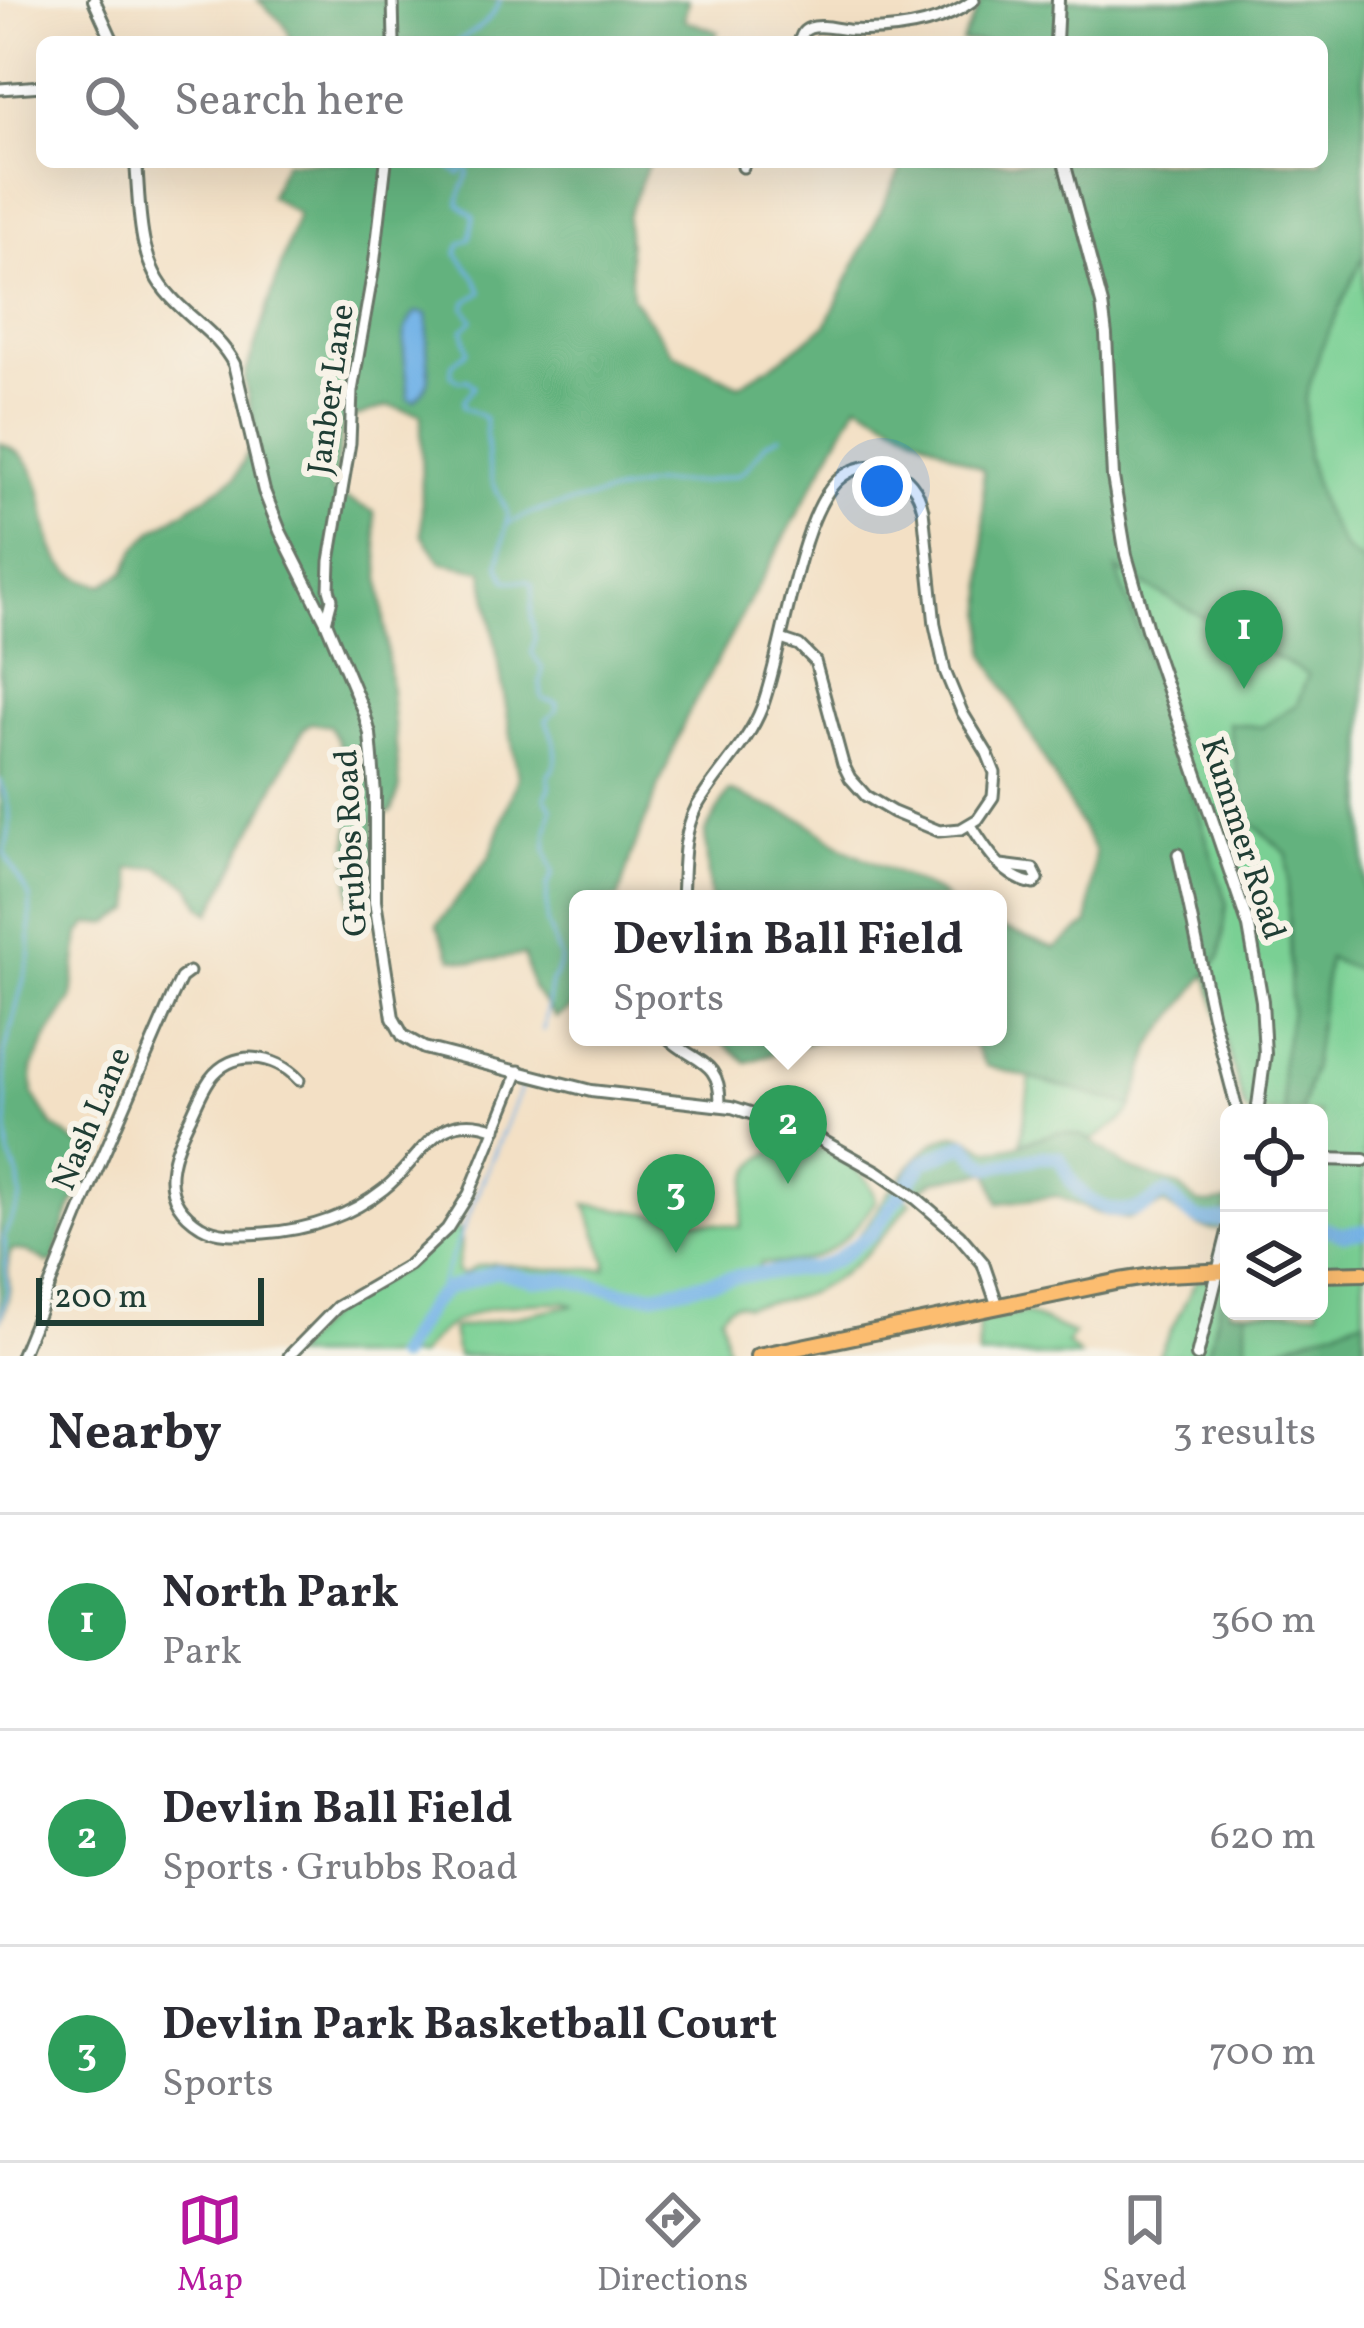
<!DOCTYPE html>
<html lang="en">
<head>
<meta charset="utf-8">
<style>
  body { margin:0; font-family:Vollkorn,serif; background:#f2f2f3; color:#2b2b33 }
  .controls { position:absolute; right:36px; bottom:36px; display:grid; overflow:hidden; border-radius:18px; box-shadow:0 12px 48px #0002 }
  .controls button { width:108px; height:108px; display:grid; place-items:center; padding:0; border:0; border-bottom:3px solid #e1e1e2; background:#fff; color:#2b2b33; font:60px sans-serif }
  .scale { position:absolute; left:36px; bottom:30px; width:228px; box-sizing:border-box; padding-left:12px; border:6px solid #1f3d34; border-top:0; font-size:33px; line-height:42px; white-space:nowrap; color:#1f3d34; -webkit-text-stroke:9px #f7f3e8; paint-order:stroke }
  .you { position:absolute; left:882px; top:486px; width:42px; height:42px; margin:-30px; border:9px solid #fff; border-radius:50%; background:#1a73e8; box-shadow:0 0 0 18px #1a73e833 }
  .badge { display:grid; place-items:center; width:78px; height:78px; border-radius:50%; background:#b5179e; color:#fff; font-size:39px; font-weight:700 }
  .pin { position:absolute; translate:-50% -99px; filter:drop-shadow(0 3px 6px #0008) }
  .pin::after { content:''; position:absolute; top:63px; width:42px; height:36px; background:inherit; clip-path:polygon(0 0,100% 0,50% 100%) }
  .popup { position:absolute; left:569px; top:890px; width:438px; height:156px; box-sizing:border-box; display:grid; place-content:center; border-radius:18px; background:#fff; filter:drop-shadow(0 3px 9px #0005); font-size:39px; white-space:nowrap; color:#7c7c81 }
  .popup b { font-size:45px; color:#2b2b33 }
  .popup::after { content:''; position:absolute; left:50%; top:100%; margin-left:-24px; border:24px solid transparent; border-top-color:#fff }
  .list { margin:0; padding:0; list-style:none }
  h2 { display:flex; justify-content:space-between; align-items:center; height:156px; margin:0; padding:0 48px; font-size:51px }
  h2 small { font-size:39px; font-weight:400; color:#7c7c81 }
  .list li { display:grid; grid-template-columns:78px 1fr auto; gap:36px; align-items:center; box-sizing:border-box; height:216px; padding:0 48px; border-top:3px solid #e1e1e2 }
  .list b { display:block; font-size:45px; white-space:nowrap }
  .list p { margin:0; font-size:39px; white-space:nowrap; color:#7c7c81 }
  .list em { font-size:39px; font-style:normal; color:#7c7c81 }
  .icon { flex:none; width:66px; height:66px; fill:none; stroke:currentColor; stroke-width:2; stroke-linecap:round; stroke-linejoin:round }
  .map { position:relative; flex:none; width:1364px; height:1356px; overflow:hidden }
  .search { position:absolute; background:#fff; box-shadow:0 12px 48px #0002; left:36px; right:36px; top:36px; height:132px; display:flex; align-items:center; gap:30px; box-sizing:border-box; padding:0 42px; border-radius:18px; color:#7c7c81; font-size:45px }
  .sheet { height:804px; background:#fff }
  nav { display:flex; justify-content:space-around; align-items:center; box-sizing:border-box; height:168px; border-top:3px solid #e1e1e2; background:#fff; font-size:33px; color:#7c7c81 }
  nav a { display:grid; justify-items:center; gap:6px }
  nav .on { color:#b5179e }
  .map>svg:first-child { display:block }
  .green { fill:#7ad094; stroke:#4c8664; stroke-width:3 }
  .forest { fill:#63b27e; stroke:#417859; stroke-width:3 }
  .water { fill:#73b3e7; stroke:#49788e; stroke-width:3 }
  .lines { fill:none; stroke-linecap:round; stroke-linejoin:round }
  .stream { stroke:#73b3e7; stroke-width:3 }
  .river { stroke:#73b3e7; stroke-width:14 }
  .minor-casing { stroke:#697667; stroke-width:15 }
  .tertiary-casing { stroke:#697667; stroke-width:16 }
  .primary-casing { stroke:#697667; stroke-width:20 }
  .minor { stroke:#fff; stroke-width:9 }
  .tertiary { stroke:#fff; stroke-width:10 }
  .primary { stroke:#fcbd6f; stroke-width:14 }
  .labels { text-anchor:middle; stroke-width:12; stroke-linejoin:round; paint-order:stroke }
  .street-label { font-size:33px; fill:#1f3d34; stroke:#f7f3e8 }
</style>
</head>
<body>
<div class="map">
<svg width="1364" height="1356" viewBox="0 0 1364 1356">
  <rect width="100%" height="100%" fill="#f7f3e8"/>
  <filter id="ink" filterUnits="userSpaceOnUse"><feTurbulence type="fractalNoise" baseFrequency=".00833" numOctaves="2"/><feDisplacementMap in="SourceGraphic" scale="24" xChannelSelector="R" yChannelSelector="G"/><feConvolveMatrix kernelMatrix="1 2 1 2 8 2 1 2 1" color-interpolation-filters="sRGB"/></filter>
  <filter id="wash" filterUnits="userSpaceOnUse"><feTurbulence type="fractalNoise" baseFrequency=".004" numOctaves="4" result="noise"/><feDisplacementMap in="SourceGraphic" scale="48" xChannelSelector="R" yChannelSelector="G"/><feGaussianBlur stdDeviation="2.7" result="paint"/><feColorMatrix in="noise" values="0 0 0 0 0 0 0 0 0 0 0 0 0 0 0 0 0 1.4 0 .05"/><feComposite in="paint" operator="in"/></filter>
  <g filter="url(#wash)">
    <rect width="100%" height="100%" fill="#f3e0c5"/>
    <path class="green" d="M982,0H1364V1356H1158L1197,1279L1228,1277L1229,1274V1311H1319V1113H1247L1244,1108L1205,966L912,162H1322V42H964Z
      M1030,1078L1133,1106C1125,1122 1107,1129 1093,1140C1068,1128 1047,1135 1021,1142Z
      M800,1139C826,1150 870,1169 876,1200C846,1246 818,1267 761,1263L757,1269C843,1273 846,1254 892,1188L911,1202C883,1238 848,1279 803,1295C785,1301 765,1302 746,1306C735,1301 728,1305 721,1315L727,1350L698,1356H457L452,1329L573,1305L567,1302C514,1302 451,1305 420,1356H289L337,1307L409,1265L453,1220C465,1240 460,1250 457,1271L463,1275L477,1266L494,1263L537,1269H606L607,1262L586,1204L740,1227C749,1169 741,1163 800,1139Z
      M1025,1313L1074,1334L1067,1344L1080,1356H978L979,1321Z"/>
    <path class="forest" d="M258,0H688L684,20L718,32L712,42H292L285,25Z
      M982,0H1364V255L1320,351L1305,400L1307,457L1323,510L1345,550L1364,563V973L1328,958L1313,1067L1301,1113H1285L1281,1067L1291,1010L1287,854L1246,818L1228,723L1262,727L1297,704L1308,675L1117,570L1170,721L1227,904L1221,956L1152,1045L1133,1106L986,1066L973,1044L926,1037H998V927L1055,948L1088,924L1095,851L986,655L983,470L858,403L686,718L631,856L618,899H578V994L570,1009L556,1018L532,988L524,955L474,962L452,958L437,925L490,856L518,777L483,571L442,563L422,535L421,414L388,406L344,421L332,492L374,512L400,787L392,811L374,818L377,912L352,926L348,847L352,788L345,755L330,726L311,723L304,728L211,913L202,907L190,886L159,867L129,869L134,890L132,910L110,923L88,924L79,935L72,999L50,1033L32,1069L33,1094L53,1126L84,1148L90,1159V1169L65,1221L54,1261L48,1263L26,1251L11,1250C5,1266 10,1276 9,1291C8,1301 4,1312 0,1322V443C8,447 18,451 24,458C61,500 26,571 103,585L125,572L137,547L155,530L235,478L256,436L244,379L298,214L270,196L285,162H649L627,217L632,297L673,353L739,385L780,360L826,325L904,162H1322V42H962Z
      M729,791L804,820L845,849L939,893L946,899H710L705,832Z
      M716,1037H826L747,1062Z
      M1058,1132C1095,1134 1096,1147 1124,1165C1139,1174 1153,1176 1169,1182C1199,1192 1182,1211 1228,1201L1220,1230C1191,1229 1187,1216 1164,1204L1127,1219L1097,1213L1057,1196L999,1203L989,1172L934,1181L918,1192L900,1179C913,1161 942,1125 968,1138C977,1143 981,1149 993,1149C1014,1149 1037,1138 1058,1132Z
      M1223,1291L1229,1292V1311H1246V1347L1252,1356H1207Z
      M1364,1318V1356H1265L1276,1348Z"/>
    <path class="water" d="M416,312L427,314C429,325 427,334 427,345C427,370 437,381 414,401L408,398C410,370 393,336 416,312Z"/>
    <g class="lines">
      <path class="stream" d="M457,42C477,27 489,26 500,0
        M452,162L450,167L459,174L465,167L468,168C470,182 458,191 459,204L474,216L470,239L460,244L457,254L475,277L482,292L466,302L465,308L473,320L463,329L468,351L452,364L451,375L460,381L467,379L474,387L463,400V407L485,418L488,462L493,482L508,514L499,565L507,581H528L533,585L531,615L535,640L532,653L543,669L540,681L542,699L557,703L556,711L546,720C553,737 564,761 548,775L550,787L545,797L552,808L547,833L546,848L553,873L547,886V923L561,959L555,977L551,982L543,1030
        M507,524L533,512L656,483L701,482L738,475L747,468L766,443L781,436
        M0,780C10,810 14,822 4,853L30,898V955L4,1056L9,1155L19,1177L21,1198L4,1236L7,1291L0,1321
        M433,1302L523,1083"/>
      <path class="river" d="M1319,1226L1342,1234L1364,1231
        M398,1356L430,1304L446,1289L496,1271L533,1280L564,1279L628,1293L653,1294L738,1276L815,1268L834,1261L872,1233L924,1162L965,1144L979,1160L991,1167L1040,1157H1058C1065,1166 1067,1175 1073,1183C1088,1205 1115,1217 1141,1208C1150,1205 1157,1197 1166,1193C1196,1219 1188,1222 1229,1220"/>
    </g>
  </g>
  <g filter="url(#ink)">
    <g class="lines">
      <g class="minor-casing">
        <path id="minor" d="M393,0L394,42
          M799,42C802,34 802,31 810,28C821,24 836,29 848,30C891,32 938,27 974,0
          M0,89L42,86
          M743,167L745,162
          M326,622L332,599L329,589L330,561L350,443L352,391L374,266L386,162
          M971,825C986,849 1004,879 1034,884L1038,879L1033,869L1001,865
          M1178,854L1212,1014L1238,1113
          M682,899C684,869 682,835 696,808C716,772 747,746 762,707C783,652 798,517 838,480C852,467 872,463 890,469C909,476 919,491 923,510L935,625L945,671L962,712L987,753L995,773L993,797L978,819L961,829L939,831L893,812L866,796L850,778L843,764L815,661L799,645L781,639
          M667,1037C693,1063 721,1058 720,1104
          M299,1080C275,1054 233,1048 210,1079C203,1089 198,1101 193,1112C173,1152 152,1196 201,1226C220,1237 243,1234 264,1233C308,1230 350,1216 384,1189C423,1159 435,1106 496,1129
          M21,1356L97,1170L172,997L181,978L189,972
          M289,1356L337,1307L409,1265L447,1229L469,1194L519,1071"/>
      </g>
      <g class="tertiary-casing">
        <path id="tertiary" d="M94,0L113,42
          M1056,42L1058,0
          M136,162C140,208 137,261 170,296C192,321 218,334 234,364L264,491L280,531L326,622L364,713L370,734L375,794V901L393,1018L403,1036L424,1048L591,1091L732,1107L805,1131L878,1172L917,1199L959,1235L983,1263L998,1307
          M1064,162L1102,304L1106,335L1113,477L1126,555L1147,629L1249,927L1262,1001L1265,1054L1257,1113
          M1319,1159L1364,1160
          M1197,1356L1229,1228"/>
      </g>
      <g class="primary-casing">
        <path id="primary" d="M1319,1274L1364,1273
          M758,1356L1120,1281L1165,1274L1229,1271"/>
      </g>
      <use href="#minor" class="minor"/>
      <use href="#tertiary" class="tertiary"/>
      <use href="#primary" class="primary"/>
    </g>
  </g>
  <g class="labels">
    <g class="street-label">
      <text transform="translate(329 389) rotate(-82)" y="12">Janber Lane</text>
      <text transform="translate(1245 838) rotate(72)" y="12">Kummer Road</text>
      <text transform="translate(349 843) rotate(-93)" y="12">Grubbs Road</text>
      <text transform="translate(90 1118) rotate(-67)" y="12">Nash Lane</text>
    </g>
  </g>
</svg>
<div class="controls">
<button><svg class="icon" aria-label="locate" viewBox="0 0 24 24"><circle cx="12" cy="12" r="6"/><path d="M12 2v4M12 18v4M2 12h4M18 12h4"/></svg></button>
<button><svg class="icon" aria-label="layers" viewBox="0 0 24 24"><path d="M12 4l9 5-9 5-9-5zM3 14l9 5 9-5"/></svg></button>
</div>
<div class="scale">200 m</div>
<div class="you"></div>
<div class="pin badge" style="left:1244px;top:689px;background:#2e9e5b">1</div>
<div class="pin badge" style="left:788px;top:1184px;background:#2e9e5b">2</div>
<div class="popup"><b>Devlin Ball Field</b>Sports</div>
<div class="pin badge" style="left:676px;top:1253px;background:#2e9e5b">3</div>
<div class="search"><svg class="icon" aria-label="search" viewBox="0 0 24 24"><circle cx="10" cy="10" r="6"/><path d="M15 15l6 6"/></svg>Search here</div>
</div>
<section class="sheet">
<h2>Nearby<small>3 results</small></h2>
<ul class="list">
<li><span class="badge" style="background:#2e9e5b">1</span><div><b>North Park</b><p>Park</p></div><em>360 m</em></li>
<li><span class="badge" style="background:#2e9e5b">2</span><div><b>Devlin Ball Field</b><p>Sports · Grubbs Road</p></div><em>620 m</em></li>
<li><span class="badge" style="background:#2e9e5b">3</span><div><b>Devlin Park Basketball Court</b><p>Sports</p></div><em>700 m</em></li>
</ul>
</section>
<nav>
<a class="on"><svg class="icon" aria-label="map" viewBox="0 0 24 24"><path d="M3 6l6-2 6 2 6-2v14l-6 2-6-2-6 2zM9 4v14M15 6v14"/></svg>Map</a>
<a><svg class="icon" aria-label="directions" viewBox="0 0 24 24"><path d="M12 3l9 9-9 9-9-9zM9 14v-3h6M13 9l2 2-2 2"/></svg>Directions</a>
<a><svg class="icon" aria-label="saved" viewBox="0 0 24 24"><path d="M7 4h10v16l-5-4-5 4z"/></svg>Saved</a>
</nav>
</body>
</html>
